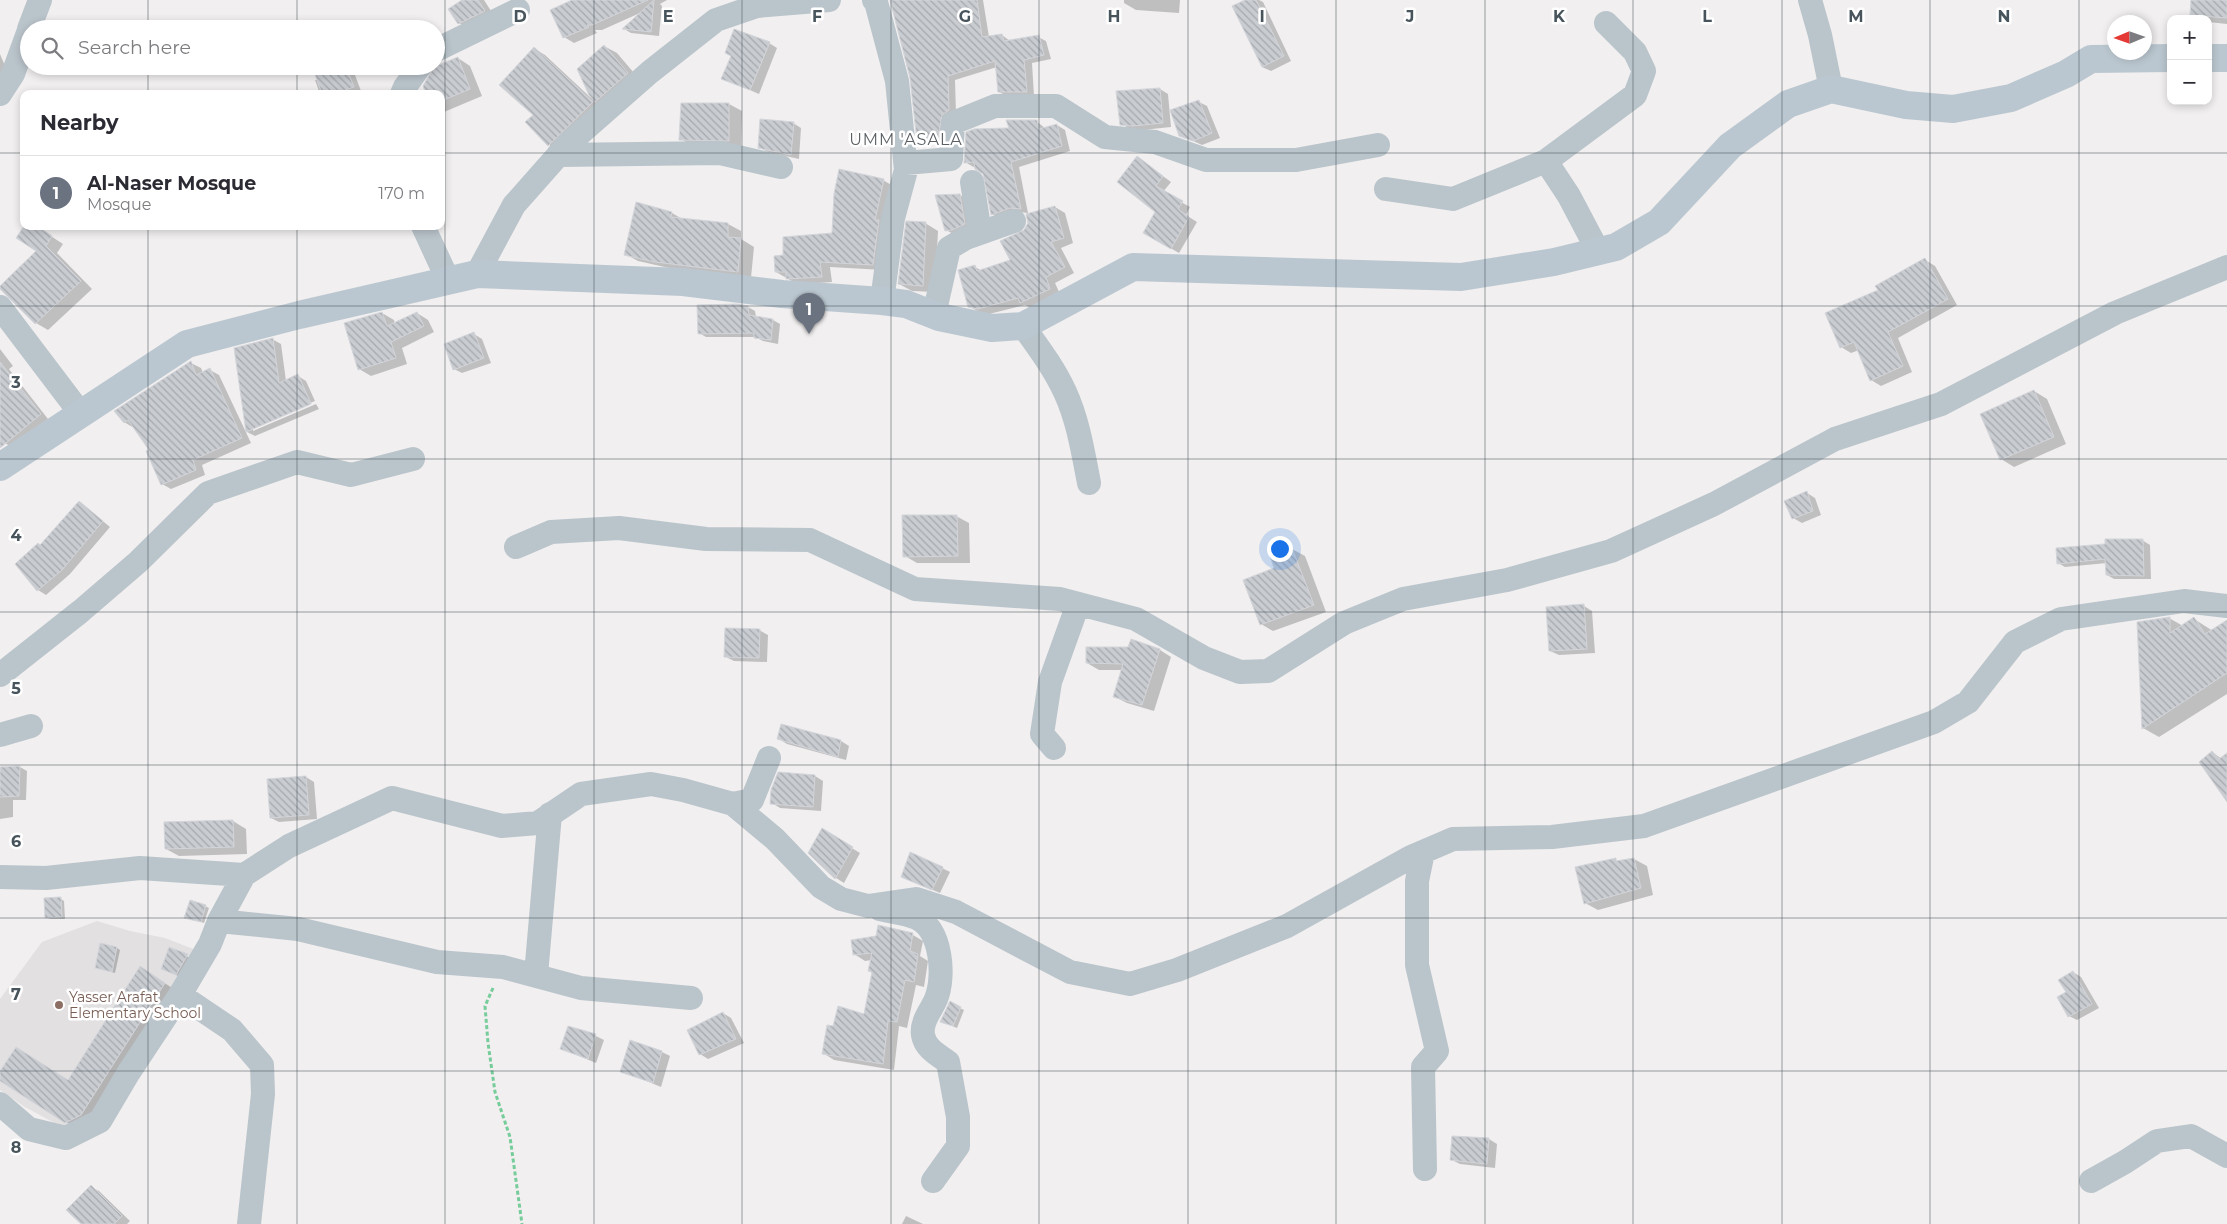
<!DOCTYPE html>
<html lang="en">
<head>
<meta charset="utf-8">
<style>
  body { margin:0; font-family:Montserrat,sans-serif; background:#f2f2f3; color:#2b2b33 }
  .controls { position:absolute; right:15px; top:15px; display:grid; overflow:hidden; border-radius:10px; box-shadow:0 2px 8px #0003 }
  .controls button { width:45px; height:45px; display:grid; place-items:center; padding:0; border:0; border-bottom:1px solid #e1e1e2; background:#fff; color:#2b2b33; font:25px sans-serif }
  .compass { position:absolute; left:2107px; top:15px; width:45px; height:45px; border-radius:50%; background:#fff; box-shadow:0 2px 8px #0003; rotate:268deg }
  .you { position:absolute; left:1279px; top:548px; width:18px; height:18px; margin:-12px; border:4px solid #fff; border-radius:50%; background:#1a73e8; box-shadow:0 0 0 8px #1a73e833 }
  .badge { display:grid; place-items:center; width:32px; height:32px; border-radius:50%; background:#d93025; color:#fff; font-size:16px; font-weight:700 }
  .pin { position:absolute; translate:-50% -41px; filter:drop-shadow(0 1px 2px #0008) }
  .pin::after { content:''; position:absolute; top:26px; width:18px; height:15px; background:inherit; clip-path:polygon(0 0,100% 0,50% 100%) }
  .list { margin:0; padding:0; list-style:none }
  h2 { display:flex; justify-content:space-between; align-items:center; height:65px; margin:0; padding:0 20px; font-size:21px }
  h2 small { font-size:16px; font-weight:400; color:#7c7c81 }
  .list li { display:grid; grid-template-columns:32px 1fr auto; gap:15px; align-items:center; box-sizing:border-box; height:75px; padding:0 20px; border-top:1px solid #e1e1e2 }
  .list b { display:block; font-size:19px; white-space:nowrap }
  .list p { margin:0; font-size:16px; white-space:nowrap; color:#7c7c81 }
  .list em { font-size:16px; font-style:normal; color:#7c7c81 }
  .icon { flex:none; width:28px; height:28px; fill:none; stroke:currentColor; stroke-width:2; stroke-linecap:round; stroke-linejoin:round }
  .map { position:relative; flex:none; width:2227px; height:1224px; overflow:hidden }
  .search { position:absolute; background:#fff; box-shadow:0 2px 8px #0003; left:20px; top:20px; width:425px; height:55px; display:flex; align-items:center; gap:12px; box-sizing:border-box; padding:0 18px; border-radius:28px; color:#7c7c81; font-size:19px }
  .panel { position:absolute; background:#fff; box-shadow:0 2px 8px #0003; left:20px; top:90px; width:425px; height:140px; border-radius:10px }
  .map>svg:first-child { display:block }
  .education { fill:#e2e0e1 }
  .shadow { fill:#0003 }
  .building { fill:url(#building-back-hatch); stroke:#d3d5da }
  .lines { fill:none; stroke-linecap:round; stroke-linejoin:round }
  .path { stroke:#76cc9a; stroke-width:3; stroke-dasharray:4 2.5; stroke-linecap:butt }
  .street { stroke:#bac4cb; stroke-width:24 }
  .secondary { stroke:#bbc7d0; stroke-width:28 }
  .grid { fill:none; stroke:#47545c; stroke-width:1; stroke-opacity:0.55 }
  .education-dot { fill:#8d6e63; stroke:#fff; stroke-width:2 }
  .labels { text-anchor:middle; stroke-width:5; stroke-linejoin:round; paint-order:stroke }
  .education-label { font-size:14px; fill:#785e54; stroke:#fff; text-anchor:start }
  .quarter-label { font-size:16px; letter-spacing:1px; fill:#5b6064; stroke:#fff }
  .grid-label { font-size:16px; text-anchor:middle; font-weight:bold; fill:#47545c; stroke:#fff; stroke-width:5; stroke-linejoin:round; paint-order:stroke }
</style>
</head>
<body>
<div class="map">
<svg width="2227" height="1224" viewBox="0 0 2227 1224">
  <defs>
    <pattern id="building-back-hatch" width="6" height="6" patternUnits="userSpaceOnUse" patternTransform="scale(1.25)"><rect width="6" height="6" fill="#c9ccd1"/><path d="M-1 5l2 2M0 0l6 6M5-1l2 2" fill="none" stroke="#a5a8ad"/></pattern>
  </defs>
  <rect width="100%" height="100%" fill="#f1efef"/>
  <path class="education" d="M97,921L130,931L165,938L201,952L80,1130L60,1126L25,1107L0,1090V999L42,942Z"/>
  <path class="shadow" d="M461,0H484L495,17L470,30L459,23Z
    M575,0H667L660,4L662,6L659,36L631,33L624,29L640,13L602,30H595L597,33L574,43L564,37Z
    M891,0H983L989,37L1002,35L1010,41L1038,37L1046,41L1051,59L1032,63L1034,96H1007L999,92L997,67L955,80L956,114L946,143L926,144L918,140L912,77Z
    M1124,0H1180L1179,13L1136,10L1124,3Z
    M1248,0H1259L1263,2L1291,61L1271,71L1262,67Z
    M2192,0H2227V24L2208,22V19H2198L2191,14Z
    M769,43L777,48L759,94L722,78Z
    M604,46L617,53L640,80L608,108L597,102L603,109L560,151L549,145L534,115L535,49L545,55L591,98L578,69Z
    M0,54L8,73L0,83Z
    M458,58L470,66L482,96L444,112L441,111V94Z
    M313,66H336L338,73L346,70L355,75L361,91L355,94H320L315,80H318Z
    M1160,89L1168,94L1171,127L1142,130L1130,129L1122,124Z
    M1199,102L1207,106L1220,138L1202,145L1180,135Z
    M682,104H729L742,111L741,148L693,146L681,139Z
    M1036,121L1045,128L1057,125L1065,130L1070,151L1019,167L1028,213L1019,212L1000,218L992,214L984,173L965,162L1010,129Z
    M793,123L801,128L799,159L768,152L759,147Z
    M1137,157L1171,182L1163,192L1190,207L1186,215L1197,222L1179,253L1144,233L1156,211Z
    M883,180L893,186L883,270L830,267L832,282L804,284H797L776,272L785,256L833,234Z
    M960,195L968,200L972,229L955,235L946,230Z
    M1055,207L1065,213L1073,243L1061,248L1074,273L1055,283L1060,294L1031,308L1025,305L989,314L979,312L969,306L975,267L982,271L1012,260L1025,231Z
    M672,213L684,220L728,224L741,231V239L754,247L751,278L669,268L638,261L625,254Z
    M925,223L938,231L935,292L912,291L899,284Z
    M40,229L63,244L57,253L92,289L48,330L36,323L38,251Z
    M1925,260L1935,266L1957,305L1898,338L1912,372L1881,386L1871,380L1859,350L1851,353L1841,347L1879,290Z
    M748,307L755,311L756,317L773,320L780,324L778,344L763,341L755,337H706L699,333Z
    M382,313L394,320L395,324L417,313L428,320L434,332L402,348L407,364L371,376L359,369Z
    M474,334L482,339L491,363L462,373L454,369Z
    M272,339L281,344L286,381L298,376L306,381L315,401L253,428V431L316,404L319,409L255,436L247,432L236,349Z
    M0,349L13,366L9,369L48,419L13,448L5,443L0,437Z
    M191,363L201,368L203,373L210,370L219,375L251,443L202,465L205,475L171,489L162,484L151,450L134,428L124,422Z
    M2034,391L2047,399L2066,444L2014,467L2001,459Z
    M1807,493L1815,498L1821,515L1802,523L1793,518Z
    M80,502L110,527L70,574L46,595L38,590Z
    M956,516L969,523L970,563H917L905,556Z
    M2142,540L2150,545L2151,579H2114L2107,575V563L2065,567L2058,563Z
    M1292,549L1305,556L1326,612L1273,631L1261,624Z
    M1584,606L1592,611L1595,653L1559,655L1550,651Z
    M2169,618L2183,626L2194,619L2213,631L2227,622V694L2159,737L2143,728Z
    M759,630L768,635L767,662L734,661L726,657Z
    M1129,649L1160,650L1171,657L1154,711L1127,703L1115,697L1123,670H1099L1087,663Z
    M779,739L841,741L849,746L846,760L787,744Z
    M2212,752L2222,759L2227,755V799Z
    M20,767L27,771L26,800H13V817L0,819V768Z
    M815,776L823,781L821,811L780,808L772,803Z
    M306,777L314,782L317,819L279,822L271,818Z
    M233,821L246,829L247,854L179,856L166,849Z
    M822,830L860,853L844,883L836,878L809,853Z
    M1634,859L1647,866L1653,895L1598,910L1585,903L1616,860L1619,862Z
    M942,868L950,872L940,893L902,877Z
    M61,899L64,901L65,919H50L46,917Z
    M205,906L209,908L204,923L186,917Z
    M913,935L923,941L920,956L928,961L924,987L916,985L907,1028L899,1026L894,1070L834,1060L823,1053L833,1027L864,1016L873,973L869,971L872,960L865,961L854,954Z
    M117,948L120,950L115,973L100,969Z
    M170,949L195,960L184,979L162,968Z
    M2073,972L2081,977L2099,1008L2077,1020L2069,1016Z
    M152,975L177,991L94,1122L79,1130L0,1080V1074L68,1081Z
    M950,1003L964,1010L957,1028L945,1023Z
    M723,1013L731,1018L744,1043L708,1059L700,1054Z
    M569,1028L596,1036L604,1040L596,1063L562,1049Z
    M662,1052L670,1056L661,1087L622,1071Z
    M1489,1139L1497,1144L1495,1168L1460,1164L1452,1160Z
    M91,1187L99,1191L130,1221L127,1224H82Z
    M906,1216L923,1224H902Z"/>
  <path class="building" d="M462,0H478L485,11L458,24L448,9Z
    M572,0H648L592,25H587L589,27L563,38L550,10Z
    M654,0L651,32L622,29Z
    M890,0H977L982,37L1002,34L1004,41L1039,35L1044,55L1024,60L1027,92H998L995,61L948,76L949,110L942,115L938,139L917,141L910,78Z
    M1245,0H1256L1284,56L1262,67L1232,6Z
    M2191,0H2227V18L2190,15Z
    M734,29L770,42L750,90L721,79L731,56L725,53Z
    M604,45L628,73L595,102L589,95L577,69Z
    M534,47L593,102L548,146L525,122L533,115L499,85Z
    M458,57L470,89L441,101V94H426L423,86L434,67Z
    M312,66H329L332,74L347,69L354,87L334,94H322Z
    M1160,88L1163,123L1133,126L1120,125L1116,91Z
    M1199,100L1212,133L1193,141L1179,136L1170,110Z
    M681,103H729V141L679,140Z
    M760,119L794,122L791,155L758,148Z
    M1006,120H1037L1039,129L1057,124L1062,146L1011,162L1021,209L1010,208L991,215L983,174L975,169L974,162L964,163L966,132L974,129L1009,128Z
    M1137,156L1163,176L1156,186L1183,201L1178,209L1189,217L1171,249L1143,233L1155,212L1117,182Z
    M839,169L884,179L875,220H879L873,265L820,262L822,277L786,279V272H775L774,256L783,255V237L832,233L834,194Z
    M960,194L965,224L952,230L945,231L935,195Z
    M636,202L672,212L671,217L728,223V237L741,238L738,272L655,262L624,255Z
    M1055,206L1064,238L1051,242L1065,267L1046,277L1050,289L1020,303L1018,298L978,309L968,307L958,270L975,265L977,271L1010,260L1000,241L1024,230L1028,223L1026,214Z
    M906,221L926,222L923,286L898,284Z
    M24,226H37L52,236L46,246L81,281L35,324L0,289V286L36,251L16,238Z
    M1925,258L1948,299L1888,332L1903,366L1870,381L1854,342L1840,348L1825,313L1878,290L1875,286Z
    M738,304L748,306L749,315L773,319L771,340L754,338V333L698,334L697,305Z
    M382,312L387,326L417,312L424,326L391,342L396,358L358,370L344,323Z
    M474,332L484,358L453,370L444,344Z
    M273,338L279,383L298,374L311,404L246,432L234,348Z
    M191,361L196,375L210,368L242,438L193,460L196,470L161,485L146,451L149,450L128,420L124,423L114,411Z
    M0,362L41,414L0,448Z
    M2034,390L2054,437L2000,460L1980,414Z
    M1807,491L1813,511L1792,519L1784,501Z
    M79,501L103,521L62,570L37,591L15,564L38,543L40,545Z
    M902,515H957L958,556L903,557Z
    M2105,539H2143L2144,576L2106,575L2105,559L2057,564L2056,548L2105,544Z
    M1292,548L1314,605L1260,625L1243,580L1274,568L1270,556Z
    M1584,604L1587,649L1549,651L1546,607Z
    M2170,617V633L2194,617L2205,634L2227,620V673L2142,729L2137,622Z
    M725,628L760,629L759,658L724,657Z
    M1131,639L1160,649L1142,705L1113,697L1123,664L1086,663V647H1128Z
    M781,724L841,740L838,757L777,739Z
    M2212,751L2219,759L2227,753V802L2199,762Z
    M20,766L19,796L0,797V767Z
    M778,772L815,775L813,807L770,804L771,790Z
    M306,776L309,815L270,818L267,779Z
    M233,820L234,847L165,849L164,822Z
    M822,828L853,847L835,879L808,853Z
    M910,852L943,867L932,890L901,877Z
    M1616,858V861L1634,858L1641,888L1584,904L1575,867Z
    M61,897L62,917L45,918L44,898Z
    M190,900L206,905L201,922L184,918Z
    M878,925L913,933L910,951L918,954L914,982L905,980L897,1022L888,1021L883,1064L822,1054L827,1025L833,1026L838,1006L864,1014L872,972L868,971L872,953L853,955L851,940L876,936Z
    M100,943L117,947L112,972L95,968Z
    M169,947L188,954L176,975L161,969Z
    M140,966L165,983L81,1115L65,1123L0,1081V1071L16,1047L68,1080Z
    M2073,971L2092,1004L2068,1017L2057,997L2066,992L2058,980Z
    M950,1001L961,1007L953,1026L940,1022Z
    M723,1012L736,1039L699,1055L687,1030Z
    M568,1026L596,1034L588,1059L560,1049Z
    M630,1040L662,1051L653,1083L620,1072Z
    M1452,1136L1489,1138L1487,1164L1450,1160Z
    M91,1185L122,1216L114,1224H81L66,1210Z"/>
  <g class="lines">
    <path class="path" d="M493,988L485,1006L488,1043L495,1092L510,1137L522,1224"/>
    <path class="street" d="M874,0L876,2L897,81L906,170L893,218L882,301
      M1810,0L1820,35L1831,89
      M29,29L40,0
      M436,50L518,10
      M0,94L13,74L29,30
      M402,94L405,87L420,66
      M558,155L720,153L781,167
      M1546,161L1569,196L1598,251
      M906,163L951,159L953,123L995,106H1056L1105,137L1155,142L1206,160H1296L1378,145
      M972,182L980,233
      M1386,189L1453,199L1546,161L1635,95L1644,71L1635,52L1606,23
      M423,226L448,280
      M477,274L514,205L568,144L650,72L716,20L757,6L829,0
      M0,307L81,414
      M934,315L949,248L966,238L1014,221
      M1023,326C1038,347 1054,368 1065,392C1078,420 1083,452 1089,483
      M516,547L551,532L619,528L706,539L810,540L915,589L1060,599L1136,619L1204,658L1240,672L1268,671L1344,623L1403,599L1507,580L1611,551L1714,504L1835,439L1941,404L2115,313L2227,267
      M0,675L81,611L138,562L208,493L297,462L351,475L413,459
      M0,735L31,726
      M1054,748L1042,734L1050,682L1078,604
      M733,804L752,800L769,758
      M1423,852L1417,881V965L1437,1051L1423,1067L1425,1169
      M0,877L46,878L140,868L244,875
      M880,909C892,912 906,913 917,918C942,930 945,977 936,999C931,1011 921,1021 923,1035C925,1048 938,1055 948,1062L958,1117V1146L933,1181
      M219,921L298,929L437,962L503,967L581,988L691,998
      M536,975L550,814
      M180,995L232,1030L262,1065L263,1094L249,1224
      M0,1104L29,1129L66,1138L100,1121L129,1072L180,995L210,944L219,921L244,875L289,846L392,798L502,826L538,823L581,794L651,784L683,790L733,804L775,839L821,887L841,899L868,906L916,899L956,912L1070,972L1130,984L1177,970L1287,926L1411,857L1453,839L1552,837L1644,826L1934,722L1968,702L2015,642L2061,619L2184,601L2227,606
      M2091,1181L2125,1162L2157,1141L2191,1136L2227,1156"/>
    <path class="secondary" d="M2208,58H2227
      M0,467L187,344L299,315L477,274L683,282L782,294L882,301L906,304L939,317L992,328L1023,326L1133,267L1461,277L1554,262L1616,247L1659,222L1730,146L1788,104L1831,89L1906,105L1953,109L2011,98L2066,74L2091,59L2171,58"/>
  </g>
  <path class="grid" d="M148,0V29M297,0V29M445,0V1224M594,0V1224M742,0V1224M891,0V1224M1039,0V1224M1188,0V1224M1336,0V1224M1485,0V1224M1633,0V1224M1782,0V1224M1930,0V1224M2079,0V1224M148,66V94M297,66V94M0,153H24M441,153H2227M148,226V1224M297,226V1224M0,306H2227M0,459H2227M0,612H2227M0,765H2227M0,918H2227M0,1071H2227"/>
  <circle class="education-dot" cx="59" cy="1005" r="5"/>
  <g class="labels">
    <g class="education-label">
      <text x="69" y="1002">Yasser Arafat<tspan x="69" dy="16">Elementary School</tspan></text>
    </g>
    <g class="quarter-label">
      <text x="906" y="145">UMM 'ASALA</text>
    </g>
  </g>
  <g class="grid-label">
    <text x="520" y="22">D</text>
    <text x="668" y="22">E</text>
    <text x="817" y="22">F</text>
    <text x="965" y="22">G</text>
    <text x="1114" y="22">H</text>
    <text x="1262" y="22">I</text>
    <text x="1410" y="22">J</text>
    <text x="1559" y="22">K</text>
    <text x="1707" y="22">L</text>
    <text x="1856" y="22">M</text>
    <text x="2004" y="22">N</text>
    <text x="16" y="388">3</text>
    <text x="16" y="541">4</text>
    <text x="16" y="694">5</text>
    <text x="16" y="847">6</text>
    <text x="16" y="1000">7</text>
    <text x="16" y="1153">8</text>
  </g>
</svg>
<div class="controls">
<button>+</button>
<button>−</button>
</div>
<svg class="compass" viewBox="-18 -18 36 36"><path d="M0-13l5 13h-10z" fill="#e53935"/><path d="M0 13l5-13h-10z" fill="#7c7c81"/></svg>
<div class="you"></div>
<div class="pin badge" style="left:809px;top:334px;background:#6b7280">1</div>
<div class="search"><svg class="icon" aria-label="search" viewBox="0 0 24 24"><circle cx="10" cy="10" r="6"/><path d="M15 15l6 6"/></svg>Search here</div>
<section class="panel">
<h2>Nearby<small></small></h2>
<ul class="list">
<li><span class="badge" style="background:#6b7280">1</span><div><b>Al-Naser Mosque</b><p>Mosque</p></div><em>170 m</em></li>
</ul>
</section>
</div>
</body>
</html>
